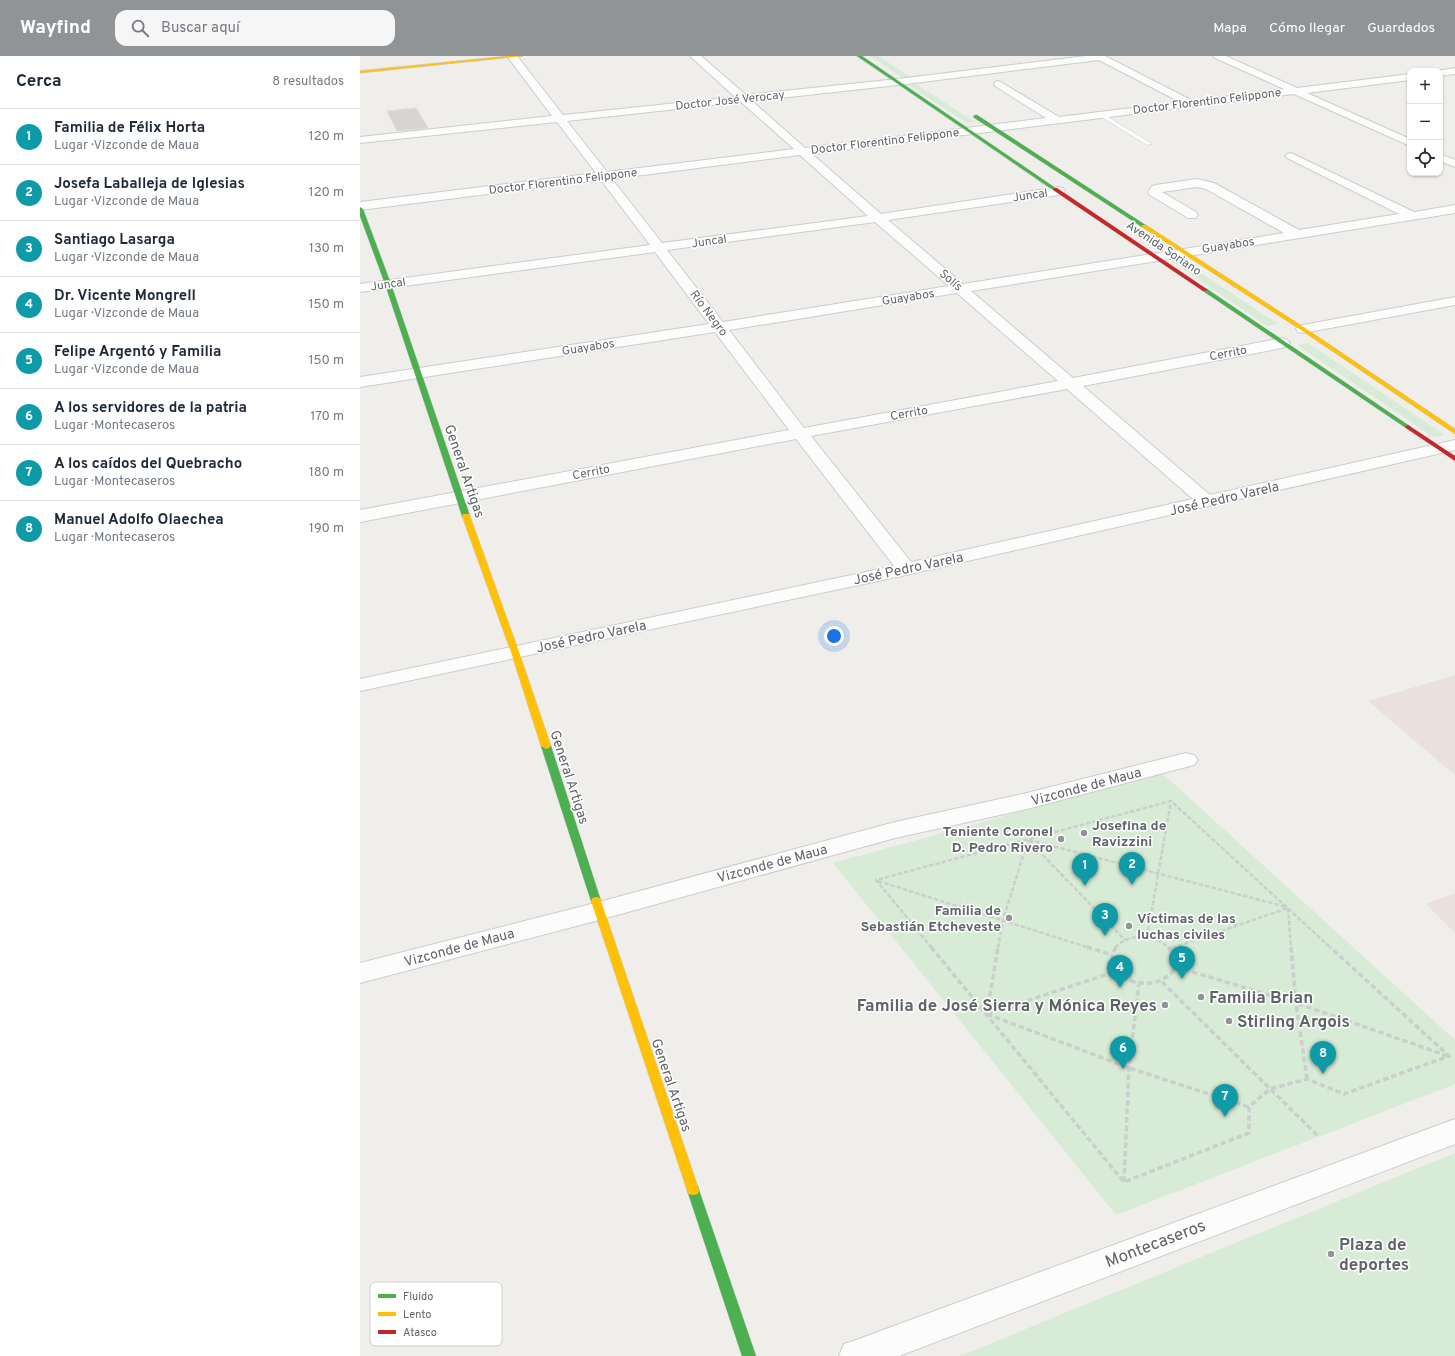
<!DOCTYPE html>
<html lang="es">
<head>
<meta charset="utf-8">
<style>
  body { margin:0; font-family:Overpass,sans-serif; background:#f6f6f7; color:#1f2937 }
  .controls { position:absolute; right:12px; top:12px; display:grid; overflow:hidden; border-radius:8px; box-shadow:0 1px 3px #0004 }
  .controls button { width:36px; height:36px; display:grid; place-items:center; padding:0; border:0; border-bottom:1px solid #e0e1e3; background:#fff; color:#1f2937; font:20px sans-serif }
  .you { position:absolute; left:474px; top:580px; width:14px; height:14px; margin:-10px; border:3px solid #fff; border-radius:50%; background:#1a73e8; box-shadow:0 0 0 6px #1a73e833 }
  .badge { display:grid; place-items:center; width:26px; height:26px; border-radius:50%; background:#919496; color:#fff; font-size:13px; font-weight:700 }
  .pin { position:absolute; translate:-50% -33px; filter:drop-shadow(0 1px 2px #0008) }
  .pin::after { content:''; position:absolute; top:21px; width:14px; height:12px; background:inherit; clip-path:polygon(0 0,100% 0,50% 100%) }
  .list { margin:0; padding:0; list-style:none }
  h2 { display:flex; justify-content:space-between; align-items:center; height:52px; margin:0; padding:0 16px; font-size:17px }
  h2 small { font-size:13px; font-weight:400; color:#747a83 }
  .list li { display:grid; grid-template-columns:26px 1fr auto; gap:12px; align-items:center; box-sizing:border-box; height:56px; padding:0 16px; border-top:1px solid #e0e1e3 }
  .list b { display:block; font-size:15px; white-space:nowrap }
  .list p { margin:0; font-size:13px; white-space:nowrap; color:#747a83 }
  .list em { font-size:13px; font-style:normal; color:#747a83 }
  .icon { flex:none; width:22px; height:22px; fill:none; stroke:currentColor; stroke-width:2; stroke-linecap:round; stroke-linejoin:round }
  .map { position:relative; flex:none; width:1095px; height:1300px; overflow:hidden }
  header { display:flex; align-items:center; gap:24px; box-sizing:border-box; height:56px; padding:0 20px; background:#919496; color:#fff }
  header strong { font-size:19px }
  nav { display:flex; gap:22px; margin-inline-start:auto; font-size:14px }
  .search { width:280px; height:36px; background:#f6f6f7; display:flex; align-items:center; gap:10px; box-sizing:border-box; padding:0 14px; border-radius:12px; color:#747a83; font-size:15px }
  main { display:flex }
  aside { flex:1; background:#fff }
  .map>svg:first-child { display:block }
  .medical { fill:#eae0de }
  .green { fill:#d8ebd6 }
  .building { fill:#d6d5d3; stroke:#deddd9 }
  .lines { fill:none; stroke-linecap:round; stroke-linejoin:round }
  .lane-casing { stroke:#cbcccc; stroke-width:1 }
  .street-casing { stroke:#cbcccc; stroke-width:2 }
  .fast-casing { stroke:#cacacb; stroke-width:1 }
  .slow-casing { stroke:#cacacb; stroke-width:1 }
  .jam-casing { stroke:#cacacb; stroke-width:1 }
  .path-far1 { stroke:#cacfcc; stroke-width:2.5; stroke-dasharray:4.5 2; stroke-linecap:butt }
  .path { stroke:#cacfcc; stroke-width:3.5; stroke-dasharray:5.5 3; stroke-linecap:butt }
  .lane { fill:#fdfcfc; fill-rule:evenodd }
  .street { fill:#fdfcfc; fill-rule:evenodd }
  .fast { fill:#4caf50; fill-rule:evenodd }
  .slow { fill:#ffc107; fill-rule:evenodd }
  .jam { fill:#c62828; fill-rule:evenodd }
  .poi-dot { fill:#919496; stroke:#fff; stroke-width:1.5 }
  .labels { text-anchor:middle; stroke-width:3; stroke-linejoin:round; paint-order:stroke }
  .far-street-label { font-size:12px; fill:#5f6368; stroke:#fff }
  .street-label { font-size:14px; fill:#5f6368; stroke:#fff }
  .poi-label { font-size:14px; font-weight:bold; fill:#5f6368; stroke:#fff; text-anchor:start }
  .near-poi-label { font-size:17px; font-weight:bold; fill:#5f6368; stroke:#fff; text-anchor:start }
  .near-street-label { font-size:17px; fill:#5f6368; stroke:#fff }
  .key { fill:#fff; stroke:#cfd0d2; stroke-width:1 }
  .key-label { font-size:11px; fill:#5f6368 }
</style>
</head>
<body>
<header>
<strong>Wayfind</strong>
<div class="search"><svg class="icon" aria-label="search" viewBox="0 0 24 24"><circle cx="10" cy="10" r="6"/><path d="M15 15l6 6"/></svg>Buscar aquí</div>
<nav><a>Mapa</a><a>Cómo llegar</a><a>Guardados</a></nav>
</header>
<main>
<aside>
<h2>Cerca<small>8 resultados</small></h2>
<ul class="list">
<li><span class="badge" style="background:#0f9aa8">1</span><div><b>Familia de Félix Horta</b><p>Lugar · Vizconde de Maua</p></div><em>120 m</em></li>
<li><span class="badge" style="background:#0f9aa8">2</span><div><b>Josefa Laballeja de Iglesias</b><p>Lugar · Vizconde de Maua</p></div><em>120 m</em></li>
<li><span class="badge" style="background:#0f9aa8">3</span><div><b>Santiago Lasarga</b><p>Lugar · Vizconde de Maua</p></div><em>130 m</em></li>
<li><span class="badge" style="background:#0f9aa8">4</span><div><b>Dr. Vicente Mongrell</b><p>Lugar · Vizconde de Maua</p></div><em>150 m</em></li>
<li><span class="badge" style="background:#0f9aa8">5</span><div><b>Felipe Argentó y Familia</b><p>Lugar · Vizconde de Maua</p></div><em>150 m</em></li>
<li><span class="badge" style="background:#0f9aa8">6</span><div><b>A los servidores de la patria</b><p>Lugar · Montecaseros</p></div><em>170 m</em></li>
<li><span class="badge" style="background:#0f9aa8">7</span><div><b>A los caídos del Quebracho</b><p>Lugar · Montecaseros</p></div><em>180 m</em></li>
<li><span class="badge" style="background:#0f9aa8">8</span><div><b>Manuel Adolfo Olaechea</b><p>Lugar · Montecaseros</p></div><em>190 m</em></li>
</ul>
</aside>
<div class="map">
<svg width="1095" height="1300" viewBox="0 0 1095 1300">
  <rect width="100%" height="100%" fill="#efeeea"/>
  <path class="medical" d="M1095,619V719L1008,645Z
    M1095,837V877L1066,848Z"/>
  <path class="green" d="M510,0H518L551,21L543,22Z
    M556,28L615,66L607,67L548,29Z
    M818,202L918,268L907,270L809,203Z
    M948,287L1085,379L1073,381L937,289Z
    M802,717L1095,984V1028L756,1159L473,807Z
    M1095,1097V1300H600Z"/>
  <path class="building" d="M56,52L68,72L37,75L27,55Z"/>
  <g class="lines">
    <g class="lane-casing">
      <path id="lane" d="M738,57H742L792,88L787,89L738,59Z"/>
    </g>
    <g class="street-casing">
      <path id="street" d="M147,0H157L203,59L375,41L330,0H341L386,39L538,23L726,0H745L833,45L924,33L855,2L853,0H866L937,32L1050,18V24L947,37L1050,83V90L934,38L452,98L521,158L699,131L703,132L705,135L703,138L699,139L528,164L603,228L924,177L846,133L837,131L802,136L836,156L838,159L836,162H828L790,139L788,136L792,130L796,129L837,123L854,127L939,174L1039,158L927,102L925,100L927,98L931,97L1054,156L1095,149V157L611,235L713,322L922,282L927,284L930,287L927,290L922,292L723,330L850,439L1095,384V394L546,519L0,635V623L534,510L436,383L0,466V454L429,374L355,276L0,331V321L349,268L295,196L0,236V228L290,189L241,124L0,154V146L236,117L197,66L0,87V81L192,60ZM739,4L820,46L699,61L639,25L635,26L634,28L635,30L686,62L445,92L392,45L538,29ZM381,46L434,93L247,116L207,65ZM440,99L508,160L302,187L252,123ZM515,166L589,230L363,266L307,194ZM597,237L698,325L444,372L369,274ZM707,333L833,443L551,506L451,380Z
        M1095,12V18L1080,20V15H1076Z
        M1080,98L1095,104V111L1080,105Z
        M1095,241V249L943,277L938,276L936,273L938,270L943,269Z
        M826,697L834,699L838,704L834,709L663,754L535,782L239,864L0,927V907L239,846L535,766L663,738Z
        M1095,1063V1088L539,1300H479L484,1288L496,1284Z"/>
    </g>
    <g class="fast-casing">
      <path id="fast" d="M497,0H502L697,133L693,134Z
        M615,59H617L787,170L782,171L613,61Z
        M0,151L3,153L31,228L110,460L109,462H103L102,460L25,228L0,160Z
        M845,232L847,233L1051,371L1048,373L1046,372L843,235V233Z
        M186,687L191,690L241,845L240,848H232L231,845L181,690Z
        M333,1129L338,1130L339,1134L396,1300H382L327,1134L328,1130Z"/>
    </g>
    <g class="slow-casing">
      <path id="slow" d="M149,0H163L0,17V15Z
        M782,169H786L945,272L1095,373V378L941,274L782,171Z
        M103,458H109L110,460L159,596L191,690L189,692L186,693L181,690L151,596L102,460Z
        M236,841L240,842L241,845L339,1134L338,1138L333,1139L328,1138L327,1134L231,845L232,842Z"/>
    </g>
    <g class="jam-casing">
      <path id="jam" d="M695,132H697L848,234L843,235L693,134V133Z
        M1048,369L1095,400V405L1046,372L1045,371Z"/>
    </g>
    <path class="path-far1" d="M669,784L927,851
      M669,785L765,884
      M518,825L730,892
      M928,852L931,892
      M787,881L811,745
      M572,892L516,824L811,745L971,892
      M638,892L643,864L668,784
      M755,892C770,876 794,878 809,892
      M812,892L928,852"/>
    <path class="path" d="M571,891L764,1126L889,1077V1051L910,1033L947,1023L984,1038L1089,1000L970,891
      M727,891L752,899
      M756,891C737,920 794,945 816,911L813,898L808,891
      M931,891L936,947L947,1023
      M810,893L815,891
      M816,911L936,947L1088,1000
      M802,926L959,1081
      M627,957L638,891
      M627,958L769,1012L889,1051
      M627,958L757,915
      M764,1126L769,1012L779,927"/>
    <use href="#lane" class="lane"/>
    <use href="#street" class="street"/>
    <use href="#fast" class="fast"/>
    <use href="#slow" class="slow"/>
    <use href="#jam" class="jam"/>
  </g>
  <g class="poi-dot">
    <circle cx="724" cy="777" r="4"/>
    <circle cx="701" cy="783" r="4"/>
    <circle cx="649" cy="862" r="4"/>
    <circle cx="769" cy="870" r="4"/>
    <circle cx="841" cy="941" r="4"/>
    <circle cx="805" cy="949" r="4"/>
    <circle cx="869" cy="965" r="4"/>
    <circle cx="971" cy="1198" r="4"/>
  </g>
  <g class="labels">
    <g class="far-street-label">
      <text transform="translate(370 44) rotate(-6)" y="4">Doctor José Verocay</text>
      <text transform="translate(847 45) rotate(-7)" y="4">Doctor Florentino Felippone</text>
      <text transform="translate(525 85) rotate(-7)" y="4">Doctor Florentino Felippone</text>
      <text transform="translate(203 125) rotate(-7)" y="4">Doctor Florentino Felippone</text>
      <text transform="translate(670 139) rotate(-8)" y="4">Juncal</text>
      <text transform="translate(349 185) rotate(-8)" y="4">Juncal</text>
      <text transform="translate(868 189) rotate(-9)" y="4">Guayabos</text>
      <text transform="translate(804 192) rotate(34)" y="4">Avenida Soriano</text>
      <text transform="translate(591 224) rotate(40)" y="4">Solís</text>
      <text transform="translate(28 228) rotate(-8)" y="4">Juncal</text>
      <text transform="translate(548 241) rotate(-9)" y="4">Guayabos</text>
      <text transform="translate(349 257) rotate(53)" y="4">Río Negro</text>
      <text transform="translate(228 291) rotate(-9)" y="4">Guayabos</text>
      <text transform="translate(868 297) rotate(-11)" y="4">Cerrito</text>
      <text transform="translate(549 357) rotate(-10)" y="4">Cerrito</text>
      <text transform="translate(231 416) rotate(-11)" y="4">Cerrito</text>
    </g>
    <g class="street-label">
      <text transform="translate(105 415) rotate(71)" y="5">General Artigas</text>
      <text transform="translate(864 442) rotate(-13)" y="5">José Pedro Varela</text>
      <text transform="translate(548 512) rotate(-12)" y="5">José Pedro Varela</text>
      <text transform="translate(231 580) rotate(-12)" y="5">José Pedro Varela</text>
      <text transform="translate(210 721) rotate(72)" y="5">General Artigas</text>
      <text transform="translate(726 730) rotate(-15)" y="5">Vizconde de Maua</text>
      <text transform="translate(412 807) rotate(-15)" y="5">Vizconde de Maua</text>
      <text transform="translate(99 891) rotate(-15)" y="5">Vizconde de Maua</text>
      <text transform="translate(312 1029) rotate(71)" y="5">General Artigas</text>
    </g>
    <g class="poi-label">
      <text x="732" y="774">Josefina de<tspan x="732" dy="16">Ravizzini</tspan></text>
      <text x="693" y="780" text-anchor="end">Teniente Coronel<tspan x="693" dy="16">D. Pedro Rivero</tspan></text>
      <text x="641" y="859" text-anchor="end">Familia de<tspan x="641" dy="16">Sebastián Etcheveste</tspan></text>
      <text x="777" y="867">Víctimas de las<tspan x="777" dy="16">luchas civiles</tspan></text>
    </g>
    <g class="near-poi-label">
      <text x="849" y="947">Familia Brian</text>
      <text x="797" y="955" text-anchor="end">Familia de José Sierra y Mónica Reyes</text>
      <text x="877" y="971">Stirling Argois</text>
      <text x="979" y="1194">Plaza de<tspan x="979" dy="20">deportes</tspan></text>
    </g>
    <g class="near-street-label">
      <text transform="translate(795 1187) rotate(-21)" y="6">Montecaseros</text>
    </g>
  </g>
  <rect x="10" y="1226" width="132" height="64" rx="6" class="key"/>
  <rect x="18" y="1238" width="18" height="4" fill="#4caf50"/>
  <rect x="18" y="1256" width="18" height="4" fill="#ffc107"/>
  <rect x="18" y="1274" width="18" height="4" fill="#c62828"/>
  <g class="key-label">
    <text x="43" y="1244">Fluido</text>
    <text x="43" y="1262">Lento</text>
    <text x="43" y="1280">Atasco</text>
  </g>
</svg>
<div class="controls">
<button>+</button>
<button>−</button>
<button><svg class="icon" aria-label="locate" viewBox="0 0 24 24"><circle cx="12" cy="12" r="6"/><path d="M12 2v4M12 18v4M2 12h4M18 12h4"/></svg></button>
</div>
<div class="you"></div>
<div class="pin badge" style="left:725px;top:830px;background:#0f9aa8">1</div>
<div class="pin badge" style="left:772px;top:829px;background:#0f9aa8">2</div>
<div class="pin badge" style="left:745px;top:880px;background:#0f9aa8">3</div>
<div class="pin badge" style="left:760px;top:932px;background:#0f9aa8">4</div>
<div class="pin badge" style="left:822px;top:923px;background:#0f9aa8">5</div>
<div class="pin badge" style="left:763px;top:1013px;background:#0f9aa8">6</div>
<div class="pin badge" style="left:865px;top:1061px;background:#0f9aa8">7</div>
<div class="pin badge" style="left:963px;top:1018px;background:#0f9aa8">8</div>
</div>
</main>
</body>
</html>
